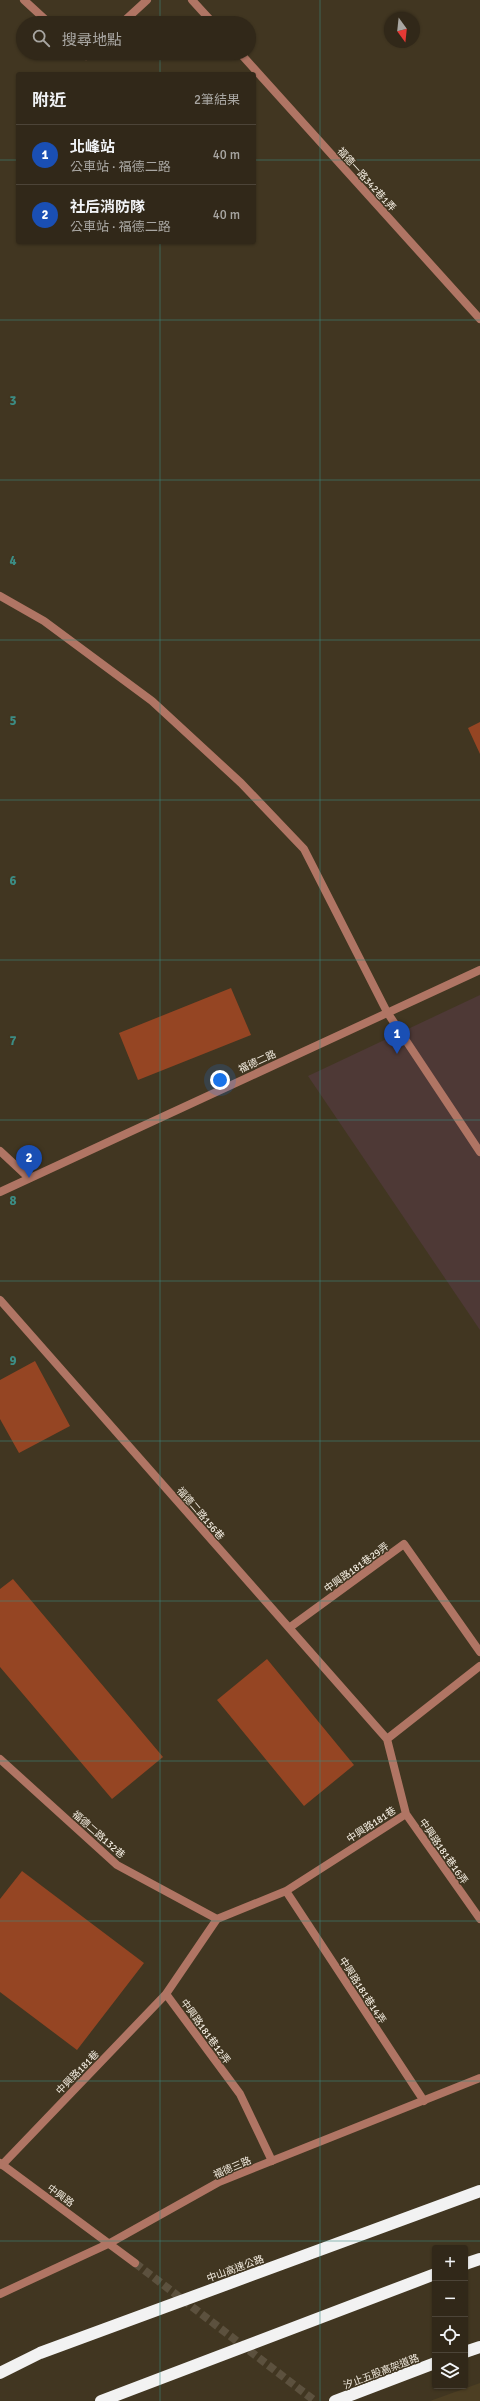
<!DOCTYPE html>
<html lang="zh-TW">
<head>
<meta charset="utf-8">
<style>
  body { margin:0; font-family:Signika,"Noto Sans TC",sans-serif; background:#3d3426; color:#f1f3f6 }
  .controls { position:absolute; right:12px; bottom:12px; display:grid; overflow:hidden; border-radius:4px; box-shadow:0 1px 3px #0004 }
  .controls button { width:36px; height:36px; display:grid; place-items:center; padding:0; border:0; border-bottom:1px solid #4c4438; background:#312819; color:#f1f3f6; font:20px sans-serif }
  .compass { position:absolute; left:384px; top:12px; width:36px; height:36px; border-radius:50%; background:#312819; box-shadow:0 1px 3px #0004; rotate:165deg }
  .you { position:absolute; left:220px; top:1080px; width:14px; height:14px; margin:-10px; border:3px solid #fff; border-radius:50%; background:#1a73e8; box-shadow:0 0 0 6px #1a73e833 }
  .badge { display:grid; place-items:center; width:26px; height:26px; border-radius:50%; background:#f98fca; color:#fff; font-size:13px; font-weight:700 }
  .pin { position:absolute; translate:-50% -33px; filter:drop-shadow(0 1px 2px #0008) }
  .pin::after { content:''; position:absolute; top:21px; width:14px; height:12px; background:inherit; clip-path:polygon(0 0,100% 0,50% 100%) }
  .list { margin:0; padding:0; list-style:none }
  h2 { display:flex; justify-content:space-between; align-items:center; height:52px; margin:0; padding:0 16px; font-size:17px }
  h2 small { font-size:13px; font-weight:400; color:#a8a6a2 }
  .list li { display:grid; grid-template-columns:26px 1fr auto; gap:12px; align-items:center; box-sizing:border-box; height:60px; padding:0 16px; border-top:1px solid #4c4438 }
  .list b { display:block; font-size:15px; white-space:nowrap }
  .list p { margin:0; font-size:13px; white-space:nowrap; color:#a8a6a2 }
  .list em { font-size:13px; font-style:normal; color:#a8a6a2 }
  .icon { flex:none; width:22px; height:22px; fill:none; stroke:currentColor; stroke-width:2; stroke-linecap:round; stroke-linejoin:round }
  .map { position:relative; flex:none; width:480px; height:2401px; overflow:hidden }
  .search { position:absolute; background:#312819; box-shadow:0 1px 3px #0004; left:16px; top:16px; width:240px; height:44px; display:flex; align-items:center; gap:10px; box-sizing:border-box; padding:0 14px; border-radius:22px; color:#a8a6a2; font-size:15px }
  .panel { position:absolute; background:#312819; box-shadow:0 1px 3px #0004; left:16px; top:72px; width:240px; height:172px; border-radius:4px }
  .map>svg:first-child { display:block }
  .built { fill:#4d3f23 }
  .industrial { fill:#4e3936 }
  .building { fill:#954523 }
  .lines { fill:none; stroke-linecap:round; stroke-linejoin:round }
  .tertiary-tunnel { stroke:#5c513e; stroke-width:8; stroke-dasharray:8 4; stroke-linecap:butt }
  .service { stroke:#b07564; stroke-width:8 }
  .minor { stroke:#b07564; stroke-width:8 }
  .tertiary { stroke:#b07564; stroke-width:8 }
  .motorway { stroke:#f2f2f2; stroke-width:12 }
  .motorway-bridge { stroke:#f2f2f2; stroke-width:12 }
  .grid { fill:none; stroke:#3c8d85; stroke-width:1; stroke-opacity:0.55 }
  .labels { text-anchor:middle; stroke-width:3; stroke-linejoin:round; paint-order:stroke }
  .street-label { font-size:10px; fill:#f2ebdf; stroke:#413621 }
  .grid-label { font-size:13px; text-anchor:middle; font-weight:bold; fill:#3c8d85; stroke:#413621; stroke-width:3; stroke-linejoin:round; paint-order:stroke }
</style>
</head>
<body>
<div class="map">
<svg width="480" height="2401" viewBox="0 0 480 2401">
  <rect width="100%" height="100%" fill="#413621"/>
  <path class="built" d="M480,2383V2401H430Z"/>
  <path class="industrial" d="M480,995V1330L308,1076Z"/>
  <path class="building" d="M480,722V754L468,728Z
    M231,988L251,1035L138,1080L119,1033Z
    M35,1361L70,1426L19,1453L0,1419V1380Z
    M13,1579L163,1757L112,1799L0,1667V1589Z
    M267,1659L354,1765L304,1806L217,1700Z
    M22,1871L144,1963L77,2050L0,1992V1899Z"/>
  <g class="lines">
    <path class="tertiary-tunnel" d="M135,2263L315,2401"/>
    <path class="service" d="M24,0L49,23
      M192,0L213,23
      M122,23L147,0
      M83,53L86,56L90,53
      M240,53L480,319
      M387,1012L480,1152"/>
    <path class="minor" d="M0,596L44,621L152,701L241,783L304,849L387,1012
      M0,1151L29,1178
      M0,1300L387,1739
      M289,1628L404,1544L480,1652
      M0,1759L117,1865L217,1919
      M406,1814L480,1919
      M286,1891L424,2101
      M217,1919L286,1891L406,1814L387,1739L480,1666
      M217,1919L166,1994L240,2094L272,2161
      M2,2165L166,1994"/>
    <path class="tertiary" d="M0,1192L480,970
      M0,2163L135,2263
      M0,2294L110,2243L219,2182L480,2078"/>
    <path class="motorway" d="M465,2264L480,2259
      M465,2352L480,2347
      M0,2373L40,2353L480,2191
      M335,2401L435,2363"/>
    <path class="motorway-bridge" d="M101,2401L435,2274"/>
  </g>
  <path class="grid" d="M160,0V23M320,0V2401M160,53V74M0,160H18M254,160H480M160,242V2401M0,320H480M0,480H480M0,640H480M0,800H480M0,960H480M0,1120H480M0,1281H480M0,1441H480M0,1601H480M0,1761H480M0,1921H480M0,2081H480M0,2241H480"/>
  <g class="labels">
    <g class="street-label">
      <text transform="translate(367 179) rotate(48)" y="4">福德一路342巷1弄</text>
      <text transform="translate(257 1061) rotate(-25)" y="4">福德二路</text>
      <text transform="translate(201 1513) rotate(49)" y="4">福德二路156巷</text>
      <text transform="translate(356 1567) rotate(-36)" y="4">中興路181巷29弄</text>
      <text transform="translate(371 1824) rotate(-33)" y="4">中興路181巷</text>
      <text transform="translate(99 1834) rotate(41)" y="4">福德二路132巷</text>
      <text transform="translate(444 1851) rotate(55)" y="4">中興路181巷16弄</text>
      <text transform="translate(363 1990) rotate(57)" y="4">中興路181巷14弄</text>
      <text transform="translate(206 2031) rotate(54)" y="4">中興路181巷12弄</text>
      <text transform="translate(77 2072) rotate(-46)" y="4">中興路181巷</text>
      <text transform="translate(232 2167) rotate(-23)" y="4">福德三路</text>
      <text transform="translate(61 2195) rotate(36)" y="4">中興路</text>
      <text transform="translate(235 2268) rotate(-20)" y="4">中山高速公路</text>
      <text transform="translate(381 2371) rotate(-21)" y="4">汐止五股高架道路</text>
    </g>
  </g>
  <g class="grid-label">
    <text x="13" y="405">3</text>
    <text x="13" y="565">4</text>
    <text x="13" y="725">5</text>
    <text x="13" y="885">6</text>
    <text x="13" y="1045">7</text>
    <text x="13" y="1205">8</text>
    <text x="13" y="1365">9</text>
  </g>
</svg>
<div class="controls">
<button>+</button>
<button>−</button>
<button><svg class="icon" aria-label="locate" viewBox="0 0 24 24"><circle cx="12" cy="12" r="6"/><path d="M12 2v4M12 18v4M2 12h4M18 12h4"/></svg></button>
<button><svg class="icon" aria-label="layers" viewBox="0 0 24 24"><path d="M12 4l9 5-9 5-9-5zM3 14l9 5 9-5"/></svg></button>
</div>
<svg class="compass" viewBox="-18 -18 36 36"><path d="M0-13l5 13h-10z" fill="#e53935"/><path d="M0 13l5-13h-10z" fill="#a8a6a2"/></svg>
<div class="you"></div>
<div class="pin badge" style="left:397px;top:1054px;background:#1a4fb4">1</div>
<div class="pin badge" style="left:29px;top:1178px;background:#1a4fb4">2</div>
<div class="search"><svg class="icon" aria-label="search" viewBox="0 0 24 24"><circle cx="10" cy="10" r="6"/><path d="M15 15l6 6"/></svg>搜尋地點</div>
<section class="panel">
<h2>附近<small>2筆結果</small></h2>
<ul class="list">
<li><span class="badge" style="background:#1a4fb4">1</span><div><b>北峰站</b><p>公車站 · 福德二路</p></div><em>40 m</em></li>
<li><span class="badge" style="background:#1a4fb4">2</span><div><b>社后消防隊</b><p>公車站 · 福德二路</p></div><em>40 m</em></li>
</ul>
</section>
</div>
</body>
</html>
